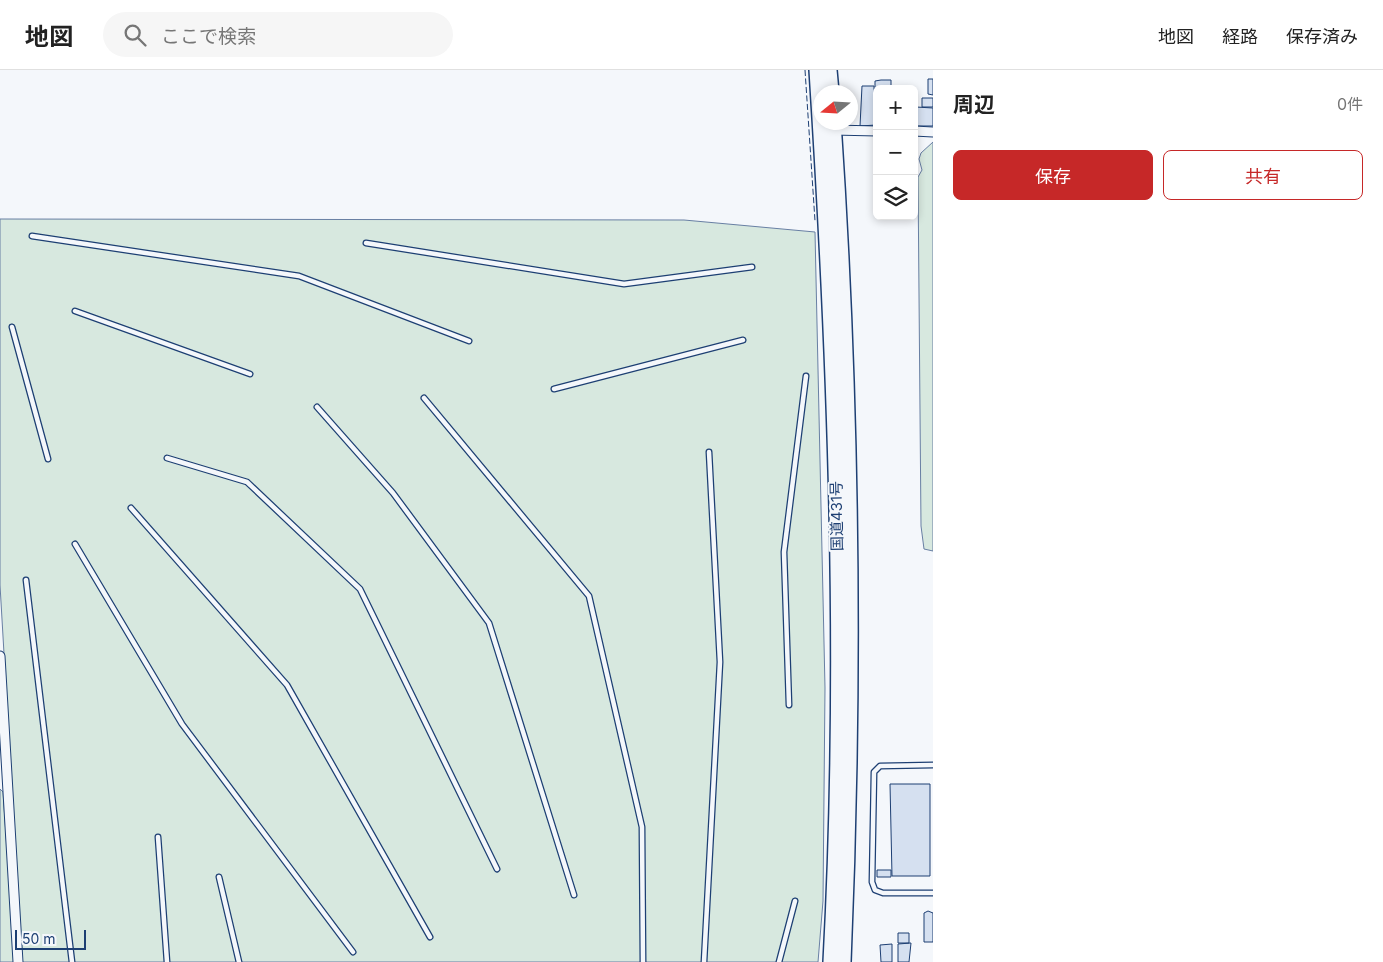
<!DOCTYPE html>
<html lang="ja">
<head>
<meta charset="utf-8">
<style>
  body { margin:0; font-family:Inter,"Noto Sans JP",sans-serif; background:#f6f6f6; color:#222 }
  .controls { position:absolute; right:15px; top:15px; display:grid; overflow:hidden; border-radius:8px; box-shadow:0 2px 8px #0003 }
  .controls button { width:45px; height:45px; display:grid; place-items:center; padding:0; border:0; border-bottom:1px solid #e0e0e0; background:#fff; color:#222; font:25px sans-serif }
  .compass { position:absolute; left:813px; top:15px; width:45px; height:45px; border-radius:50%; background:#fff; box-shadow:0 2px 8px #0003; rotate:252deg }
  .scale { position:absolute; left:15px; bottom:12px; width:71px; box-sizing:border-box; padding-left:5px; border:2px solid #1d3f73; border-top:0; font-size:14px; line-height:18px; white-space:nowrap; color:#1d3f73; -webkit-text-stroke:4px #f4f7fb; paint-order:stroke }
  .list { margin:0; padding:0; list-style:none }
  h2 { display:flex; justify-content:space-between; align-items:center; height:65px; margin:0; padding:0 20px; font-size:21px }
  h2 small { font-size:16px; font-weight:400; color:#767676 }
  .actions { display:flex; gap:10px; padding:15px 20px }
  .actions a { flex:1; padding:11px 0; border:1px solid #c62828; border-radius:8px; text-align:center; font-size:18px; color:#c62828 }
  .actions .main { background:#c62828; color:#fff }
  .icon { flex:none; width:28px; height:28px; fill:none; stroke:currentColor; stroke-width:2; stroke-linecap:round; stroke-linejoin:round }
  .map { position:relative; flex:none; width:933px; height:892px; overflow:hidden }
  header { display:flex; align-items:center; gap:30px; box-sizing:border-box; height:70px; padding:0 25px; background:#fff; border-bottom:1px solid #e0e0e0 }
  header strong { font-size:24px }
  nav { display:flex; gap:28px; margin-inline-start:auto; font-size:18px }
  .search { width:350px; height:45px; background:#f6f6f6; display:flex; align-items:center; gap:12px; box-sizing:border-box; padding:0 18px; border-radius:28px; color:#767676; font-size:19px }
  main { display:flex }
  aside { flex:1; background:#fff }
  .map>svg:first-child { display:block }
  .green { fill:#d7e8df; stroke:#687fa3 }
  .building { fill:#d5e0f0; stroke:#1d3f73 }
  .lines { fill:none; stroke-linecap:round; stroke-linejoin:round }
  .lane-casing { stroke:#1d3f73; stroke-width:7 }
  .street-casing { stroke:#1d3f73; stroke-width:11 }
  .highway-casing { stroke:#1d3f73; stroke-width:18 }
  .lane { stroke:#f4f7fb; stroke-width:4.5 }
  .street { stroke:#f4f7fb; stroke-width:9 }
  .highway { stroke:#f4f7fb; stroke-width:15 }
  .fence { stroke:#1d3f73; stroke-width:1; stroke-dasharray:6 2.5; stroke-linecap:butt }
  .labels { text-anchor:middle; stroke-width:4; stroke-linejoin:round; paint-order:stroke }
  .street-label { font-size:15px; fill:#1d3f73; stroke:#f4f7fb }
</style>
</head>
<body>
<header>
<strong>地図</strong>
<div class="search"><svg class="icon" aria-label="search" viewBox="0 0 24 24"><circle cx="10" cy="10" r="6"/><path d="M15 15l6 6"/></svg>ここで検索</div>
<nav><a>地図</a><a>経路</a><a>保存済み</a></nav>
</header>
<main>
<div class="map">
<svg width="933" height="892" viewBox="0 0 933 892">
  <rect width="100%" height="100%" fill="#f4f7fb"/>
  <path class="green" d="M933,72V481L924,479L921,456L918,107L922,100L919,89L921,83Z
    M0,149L684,150L815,162L825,618L823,831L818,892H22L0,515Z
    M0,719L3,722L15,892H0Z"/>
  <path class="building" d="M928,9H933V25L928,24Z
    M881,10H891V19H877V25H875V11Z
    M862,16H874V25H877L876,55L860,56Z
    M922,28H933V37H922Z
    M916,37L933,38V56H914V39Z
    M890,714H930V806H892Z
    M877,800H891V807H877Z
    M928,841L933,843V872H924V843Z
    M898,863H909V873H898Z
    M911,873L909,892H898V874Z
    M892,874V892H881L880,875Z"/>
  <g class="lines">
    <g class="lane-casing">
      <path id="lane" d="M32,166L299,206L469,271
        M366,173L624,214L752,197
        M75,241L250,304
        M12,257L48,389
        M554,319L743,270
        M424,328L589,526L642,757L643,892
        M317,337L393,423L489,553L574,825
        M167,388L247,412L360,519L497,799
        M131,438L287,615L430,867
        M75,474L182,654L353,882
        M26,510L72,892
        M789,635L784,482L806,306
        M933,695L880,696L874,702L872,812L875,820L883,823H933
        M158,767L167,892
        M219,807L239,892
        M704,892L720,592L709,382
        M779,892L795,831"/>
    </g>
    <g class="street-casing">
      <path id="street" d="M833,60L877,61
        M914,61L933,62
        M0,586L18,892"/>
    </g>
    <g class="highway-casing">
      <path id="highway" d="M817,0C836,297 847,594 831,892
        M829,0L831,22
        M833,52C852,332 855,612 843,892"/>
    </g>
    <use href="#lane" class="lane"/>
    <use href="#street" class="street"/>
    <use href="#highway" class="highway"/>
    <path class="fence" d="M805,0L815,151"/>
  </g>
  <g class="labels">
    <g class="street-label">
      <text transform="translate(837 446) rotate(-91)" y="5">国道431号</text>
    </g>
  </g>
</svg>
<div class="controls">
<button>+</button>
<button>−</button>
<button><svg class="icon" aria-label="layers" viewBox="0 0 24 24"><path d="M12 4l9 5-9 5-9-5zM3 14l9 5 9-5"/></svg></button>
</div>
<svg class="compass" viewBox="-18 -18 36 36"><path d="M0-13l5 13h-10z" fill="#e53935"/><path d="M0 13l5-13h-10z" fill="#767676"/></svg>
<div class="scale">50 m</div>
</div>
<aside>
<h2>周辺<small>0件</small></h2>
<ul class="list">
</ul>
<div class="actions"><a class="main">保存</a><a>共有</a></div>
</aside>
</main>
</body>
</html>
